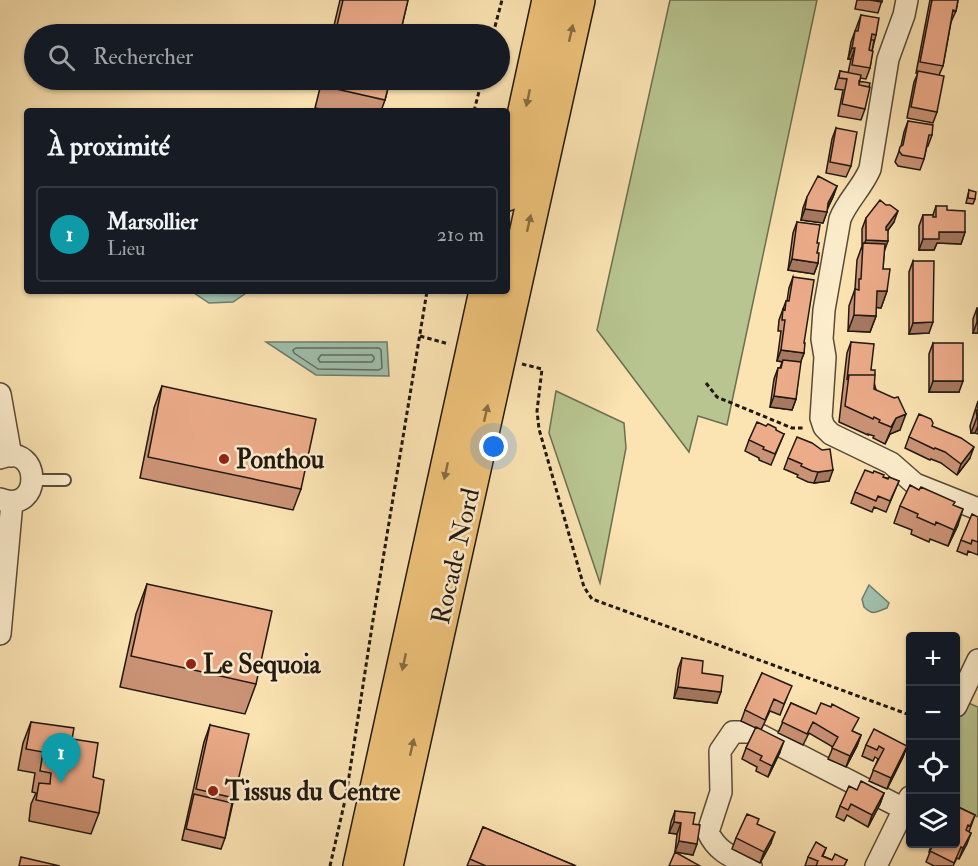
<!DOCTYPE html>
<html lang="fr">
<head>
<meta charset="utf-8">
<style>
  body { margin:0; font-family:"IM FELL Double Pica",serif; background:#20242c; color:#f1f3f6 }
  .controls { position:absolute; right:18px; bottom:18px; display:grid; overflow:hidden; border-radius:6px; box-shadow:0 2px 4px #0004 }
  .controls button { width:54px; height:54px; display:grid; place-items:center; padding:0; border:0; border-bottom:2px solid #363941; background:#171b24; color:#f1f3f6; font:30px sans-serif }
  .you { position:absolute; left:494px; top:447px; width:21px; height:21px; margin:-15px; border:4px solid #fff; border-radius:50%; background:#1a73e8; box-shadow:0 0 0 9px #1a73e833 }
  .badge { display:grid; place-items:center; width:39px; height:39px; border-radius:50%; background:#0b8043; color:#fff; font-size:20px; font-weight:700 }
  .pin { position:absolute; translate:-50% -50px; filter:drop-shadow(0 2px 3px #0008) }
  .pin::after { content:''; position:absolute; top:32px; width:21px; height:18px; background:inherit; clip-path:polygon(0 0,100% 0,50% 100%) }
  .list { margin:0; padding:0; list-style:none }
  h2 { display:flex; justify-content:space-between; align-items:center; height:78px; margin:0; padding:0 24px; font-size:26px }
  h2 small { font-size:20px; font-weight:400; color:#9ea1a6 }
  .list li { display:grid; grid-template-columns:39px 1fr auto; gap:18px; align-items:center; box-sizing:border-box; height:96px; margin:0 12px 12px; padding:0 12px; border:2px solid #363941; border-radius:6px }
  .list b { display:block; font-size:22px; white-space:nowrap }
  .list p { margin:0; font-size:20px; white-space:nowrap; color:#9ea1a6 }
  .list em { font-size:20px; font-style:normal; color:#9ea1a6 }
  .icon { flex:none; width:33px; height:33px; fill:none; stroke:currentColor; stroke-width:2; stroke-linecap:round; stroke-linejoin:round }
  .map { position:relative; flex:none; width:978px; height:866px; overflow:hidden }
  .search { position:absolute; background:#171b24; box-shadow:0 2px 4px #0004; left:24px; top:24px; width:486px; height:66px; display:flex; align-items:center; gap:15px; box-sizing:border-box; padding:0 21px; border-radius:33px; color:#9ea1a6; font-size:22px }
  .panel { position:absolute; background:#171b24; box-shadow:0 2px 4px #0004; left:24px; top:108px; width:486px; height:186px; border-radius:6px }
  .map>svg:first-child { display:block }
  .green { fill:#b8c590; stroke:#6c6e50; stroke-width:1.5 }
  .water { fill:#9fbeab; stroke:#6d7c6d; stroke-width:1.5 }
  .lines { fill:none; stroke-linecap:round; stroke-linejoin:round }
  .shore { stroke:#606b5e; stroke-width:1.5 }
  .lane-casing { stroke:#584b38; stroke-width:14 }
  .street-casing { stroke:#584b38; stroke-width:24 }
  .primary-casing { stroke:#211810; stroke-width:36 }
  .path { stroke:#211810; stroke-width:3; stroke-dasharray:4.5 3; stroke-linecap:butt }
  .lane { stroke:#fcedcd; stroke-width:10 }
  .street { stroke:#fcedcd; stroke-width:21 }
  .primary { stroke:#eec279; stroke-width:33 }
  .wall { fill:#cb9376; stroke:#211810; stroke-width:1.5 }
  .shaded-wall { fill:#a57860; stroke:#211810; stroke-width:1.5 }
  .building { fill:#ecab89; stroke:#211810; stroke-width:1.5 }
  .oneway { fill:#886d44 }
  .poi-dot { fill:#8f2418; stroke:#fcedcd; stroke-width:2 }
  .labels { text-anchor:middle; stroke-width:5; stroke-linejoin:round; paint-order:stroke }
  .poi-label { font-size:26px; font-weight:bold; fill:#211810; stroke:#fcedcd; text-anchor:start }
  .street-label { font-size:26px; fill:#211810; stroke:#fcedcd }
</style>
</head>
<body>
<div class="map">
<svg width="978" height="866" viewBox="0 0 978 866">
  <rect width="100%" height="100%" fill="#fbe3b2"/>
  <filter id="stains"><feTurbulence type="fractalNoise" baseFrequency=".00333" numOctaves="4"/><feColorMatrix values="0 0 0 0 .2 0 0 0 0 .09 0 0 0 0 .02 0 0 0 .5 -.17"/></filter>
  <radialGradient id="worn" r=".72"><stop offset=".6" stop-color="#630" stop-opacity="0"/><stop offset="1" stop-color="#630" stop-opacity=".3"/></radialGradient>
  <path class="green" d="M670,0H817L727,425L698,416L689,452L597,330Z
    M556,391L624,423L626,448L600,583L549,433Z
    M966,702L978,707V817L956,806V723Z"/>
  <path class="water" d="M191,291H249L233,302L209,303Z
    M266,342H387L389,376L316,375Z
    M869,585L889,603L887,608C876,612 873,616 864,607L862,599Z"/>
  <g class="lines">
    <path class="shore" d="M296,348H379L381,350L382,368L379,370L318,369L294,353L293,350Z
      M321,355H372L374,357V359L372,362H320L318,359Z"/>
    <g class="lane-casing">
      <path id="lane" d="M33,480H65"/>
    </g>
    <g class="street-casing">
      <path id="street" d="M907,0L904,15L888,59L870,169C862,188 847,201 840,219L824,310L822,339L825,357L821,418L824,427L831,434L891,463L915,484L978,509
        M0,394L11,456
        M0,458C42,441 43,516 0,499
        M0,634L12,502
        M956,706L978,660
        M751,866C732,857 717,852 708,832L721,792L720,751L733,732H754L904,809
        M876,866L910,797"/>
    </g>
    <g class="primary-casing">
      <path id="primary" d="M507,194L549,0
        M360,866L486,291
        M386,866L578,0"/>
    </g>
    <path class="path" d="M493,34L502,0
      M474,111L482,80
      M420,336L449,344
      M522,364L542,369L537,411L539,429L584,587L592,599L910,715
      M706,383L717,397L792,428H804
      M330,866L346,796L373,620L427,291"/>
    <use href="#lane" class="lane"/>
    <use href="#street" class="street"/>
    <use href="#primary" class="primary"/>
  </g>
  <path class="wall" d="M340,0H408L400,34H332Z
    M857,0H882L878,13L855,9Z
    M930,0H958L956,11L951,22L943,66L939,75L937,112L933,123L907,118L914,82L918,73H916Z
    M861,15L876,35L872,51L870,68L866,79L860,78L859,81L865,109L861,120L838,116L843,90L835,89L840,71L848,73L851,59H848L851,42Z
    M322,80H390L385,100L381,111H331L315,108Z
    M908,121L932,135L928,146H927L924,159L920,170L898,166L895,162L901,146L904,132Z
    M836,128L851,166L846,177L826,173L832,139Z
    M837,186L833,197L828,208L823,223L801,220L803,208L807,197Z
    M969,190L975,199L973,204L966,203Z
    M936,206L947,210L965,232L961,244L937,243L934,250H919V226L923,215H933Z
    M866,218L894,222L888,230L884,252L883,269L887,291L881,308L876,307V316L870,332L848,331L849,306L855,289L857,260L862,246V229Z
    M797,222L817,243L818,263L814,274L788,270L793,233Z
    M913,261L929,333L909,334V272Z
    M793,277L804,343V353L800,362L796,399L792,410L770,407L774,379L778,368H780L782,362L777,361L781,331H778L779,320L786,301H787L789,288Z
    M977,308L978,333H973V319Z
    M851,342L871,370L876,390L900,430L890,434L885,444L873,438L874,436L868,434V435L839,422L847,353Z
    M933,343L959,392H929V354Z
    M162,386L301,489L293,510L140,478L154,408Z
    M978,401V434L975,433H971L970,426Z
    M932,426L970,458L957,475L941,463L931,459L930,460L905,448L909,437Z
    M784,434L771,465L759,460V458L745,451L749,440Z
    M818,448L829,481L814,483L808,482L797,477L798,475L784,469L788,458Z
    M883,477L899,481L886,512L874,507L872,512L851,503L855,492Z
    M953,505L958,525L948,546L930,539L929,542L911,534L912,530L894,523L900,506Z
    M978,517V555L968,551L967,555L957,551L961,540Z
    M147,584L256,684L245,714L120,687L136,614Z
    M682,658L702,673L717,703L674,698L678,669Z
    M762,673L787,697L780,715L770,711L761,730L780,752L768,777L756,771L757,767L742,759L746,748L756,728L741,721L745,710Z
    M791,703L861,735L857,746L846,767L828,759L833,747L809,733L803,745L778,733Z
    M31,722L72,739L93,777L99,813L91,834L29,821L31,804L36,793L32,792L35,773L18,770L23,743Z
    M210,725L234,798L225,838L221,849L182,840L204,742Z
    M866,745L907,746L903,757L887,789L869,781L878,759L875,757L873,761L862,756Z
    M857,790L884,793L880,804L868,827L847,815L844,821L836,817L840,806Z
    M956,806L975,815L969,832L971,833L959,859L957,858L953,866H934L926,862L930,852H929L932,843H956Z
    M675,811L693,824V855L675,852L677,834L669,833L671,822Z
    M757,824L771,843L760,863L732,849L736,838Z
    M483,827L576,866H467Z
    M826,848L823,856L832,860H847L844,866H805L808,857Z"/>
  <path class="shaded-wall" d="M852,48H855L851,59H848Z
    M837,186L833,197L826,211L827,212L823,223L801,220L805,209L828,203Z
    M898,211L894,222L882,238L886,227Z
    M939,232H965L961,244L937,243L934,250H919L923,239Z
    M866,240L888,241L884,252L862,249Z
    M792,259L818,263L814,274L788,270Z
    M877,291H887L881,308L871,307Z
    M854,315L876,316L870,332L848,331Z
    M933,322L929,333L909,334L913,323Z
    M977,322H978V333H973Z
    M781,350L804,353L800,364L777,361Z
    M933,381H963L959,392H929Z
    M774,396L796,399L792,410L770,407Z
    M906,414L900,430L890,434L885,444L896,418Z
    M977,417H978V426L975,433H971Z
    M974,447L970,458L957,475L961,464Z
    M833,470L829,481L814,483L818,472Z
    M963,509L958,525L948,546L954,530Z
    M678,687L721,692L717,703L674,698Z
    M861,735L857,746L846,767L850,756Z
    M784,741L780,752L768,777L772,766Z
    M907,746L903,757L887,789L891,778Z
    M884,793L880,804L868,827L872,815Z
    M674,822L681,823L677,834L669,833Z
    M775,832L771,843L760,863L764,852Z
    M971,833L967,844L959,859L963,848Z
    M679,841L697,844L693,855L675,852Z"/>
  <path class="building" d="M343,0H408L400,34H335Z
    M870,0H882V2Z
    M932,0H958L956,11L953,10L943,66L920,62Z
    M861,15L879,18L876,35L872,34L869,50L873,51L870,68L852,65L855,48H852L855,31H858Z
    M871,40H874L872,51L869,50Z
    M840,71L861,75L859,85L870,87L865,109L842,104L847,79L839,78Z
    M918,71L944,76L937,112L911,107Z
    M325,80H390L385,100L323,86Z
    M859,81L870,83L869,87L859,85Z
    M908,121L933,125L932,135H929L924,159L902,155L899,151L900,147L903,145Z
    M836,128L857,132L851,166L830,162Z
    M818,176L837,186L828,203L827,212L805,209L807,197Z
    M969,190L976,192L975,199L968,198Z
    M880,200L886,205H890L898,211L886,227V230H888V241L866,240V218Z
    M936,206H947V210L965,211V232H939V239H923V215H933V217H936Z
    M797,222L820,225L817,243H819L817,253H819L818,263L792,259Z
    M863,243L885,244L883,269H890L887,291H877L876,316L854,315L855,289L859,290V279H861Z
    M913,261H934L933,322L913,323Z
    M793,277L814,280L804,343H805L804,353L781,350L785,320H782L783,309L785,310L786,301H789Z
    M977,308H978V322H977Z
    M851,342L874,344L871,370H875V375H849L847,380Z
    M933,343H963V381H933Z
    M783,360L801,362L796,399L774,396L778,368H781Z
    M849,375H875L874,389L894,398L898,397L906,414L896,418L891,427L879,422L880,420L874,417L873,419L845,406Z
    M162,386L316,419L301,489L148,457Z
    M976,410H978V417H977Z
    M919,414L931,419L933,423L932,426L961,438L974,447L961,464L945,452L935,448L934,449L909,437Z
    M757,422L766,426L768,424L776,428V430L784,434L775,454L763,449L764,447L749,440Z
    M797,437L812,443L822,450L830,449L833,470L818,472L812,471L801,466L802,464L788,458Z
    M865,470L873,473L874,471L884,475L883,477L888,479L889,477L899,481L890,501L878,496L876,501L855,492Z
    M910,485L919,490L921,487L955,502L953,505L963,509L954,530L936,522L935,525L917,517L918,514L900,506Z
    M972,514L978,517V542L972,540L971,544L961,540Z
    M147,584L272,611L256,684L131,656Z
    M682,658L703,661L702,673L723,676L721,692L678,687Z
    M762,673L792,686L784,704L774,699L765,720L745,710Z
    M791,703L816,714L821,703L831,707L832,704L859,718L852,731L861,735L850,756L832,748L838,737L813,722L807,734L782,722Z
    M31,722L74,728L72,739L98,743L93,777L104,780L99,813L36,800L39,783L50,784L51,773L40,771L43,752L26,749Z
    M210,725L249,734L234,798L196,789Z
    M756,727L784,741L772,766L760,760L762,756L746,748Z
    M874,729L907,746L891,778L873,770L884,749L879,746L877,750L866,745Z
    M861,781L884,793L872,815L851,804L848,810L840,806L849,786L857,790Z
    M194,794L232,803L225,838L186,829Z
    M956,806L975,815L970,826L968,825L966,830L971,833L963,848L961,847L954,863L930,851L934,843H956Z
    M675,811L695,813L693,824L700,825L697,844L679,841L681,823L674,822Z
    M747,814L759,819L757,824L775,832L764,852L736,838Z
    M483,827L576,866H486L470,859Z
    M816,842L826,848L822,856L832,860L835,854L847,860L844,866H816L818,861L808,857Z
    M675,852L700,866H669Z
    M21,857L60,866H19Z"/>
  <defs><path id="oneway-solid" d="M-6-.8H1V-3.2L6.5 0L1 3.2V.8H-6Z" transform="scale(1.5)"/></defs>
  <g class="oneway">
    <use href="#oneway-solid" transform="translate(571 33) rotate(-77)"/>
    <use href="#oneway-solid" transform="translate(528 98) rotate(102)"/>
    <use href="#oneway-solid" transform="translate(529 223) rotate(-77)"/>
    <use href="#oneway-solid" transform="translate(486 413) rotate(-77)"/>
    <use href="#oneway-solid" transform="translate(446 471) rotate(102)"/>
    <use href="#oneway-solid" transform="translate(404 662) rotate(102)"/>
    <use href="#oneway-solid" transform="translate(412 747) rotate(-77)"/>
  </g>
  <g class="poi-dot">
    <circle cx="224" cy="459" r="6"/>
    <circle cx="191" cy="664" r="6"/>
    <circle cx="213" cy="791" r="6"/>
  </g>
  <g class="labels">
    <g class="poi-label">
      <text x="236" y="468">Ponthou</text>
      <text x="203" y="673">Le Sequoia</text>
      <text x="225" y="800">Tissus du Centre</text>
    </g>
    <g class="street-label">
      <text transform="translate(455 556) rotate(-77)" y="9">Rocade Nord</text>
    </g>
  </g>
  <rect width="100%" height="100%" filter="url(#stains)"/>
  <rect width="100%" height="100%" fill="url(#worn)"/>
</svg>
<div class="controls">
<button>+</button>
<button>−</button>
<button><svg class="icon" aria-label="locate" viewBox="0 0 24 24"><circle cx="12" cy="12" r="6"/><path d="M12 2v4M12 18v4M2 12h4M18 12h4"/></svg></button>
<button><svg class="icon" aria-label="layers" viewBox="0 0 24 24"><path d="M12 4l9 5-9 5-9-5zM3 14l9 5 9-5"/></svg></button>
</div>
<div class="you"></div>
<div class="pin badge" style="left:61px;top:783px;background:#0f9aa8">1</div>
<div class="search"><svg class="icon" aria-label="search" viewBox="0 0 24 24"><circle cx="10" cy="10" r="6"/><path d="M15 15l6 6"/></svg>Rechercher</div>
<section class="panel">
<h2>À proximité<small></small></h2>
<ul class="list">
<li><span class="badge" style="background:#0f9aa8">1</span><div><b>Marsollier</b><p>Lieu</p></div><em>210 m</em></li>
</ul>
</section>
</div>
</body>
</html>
